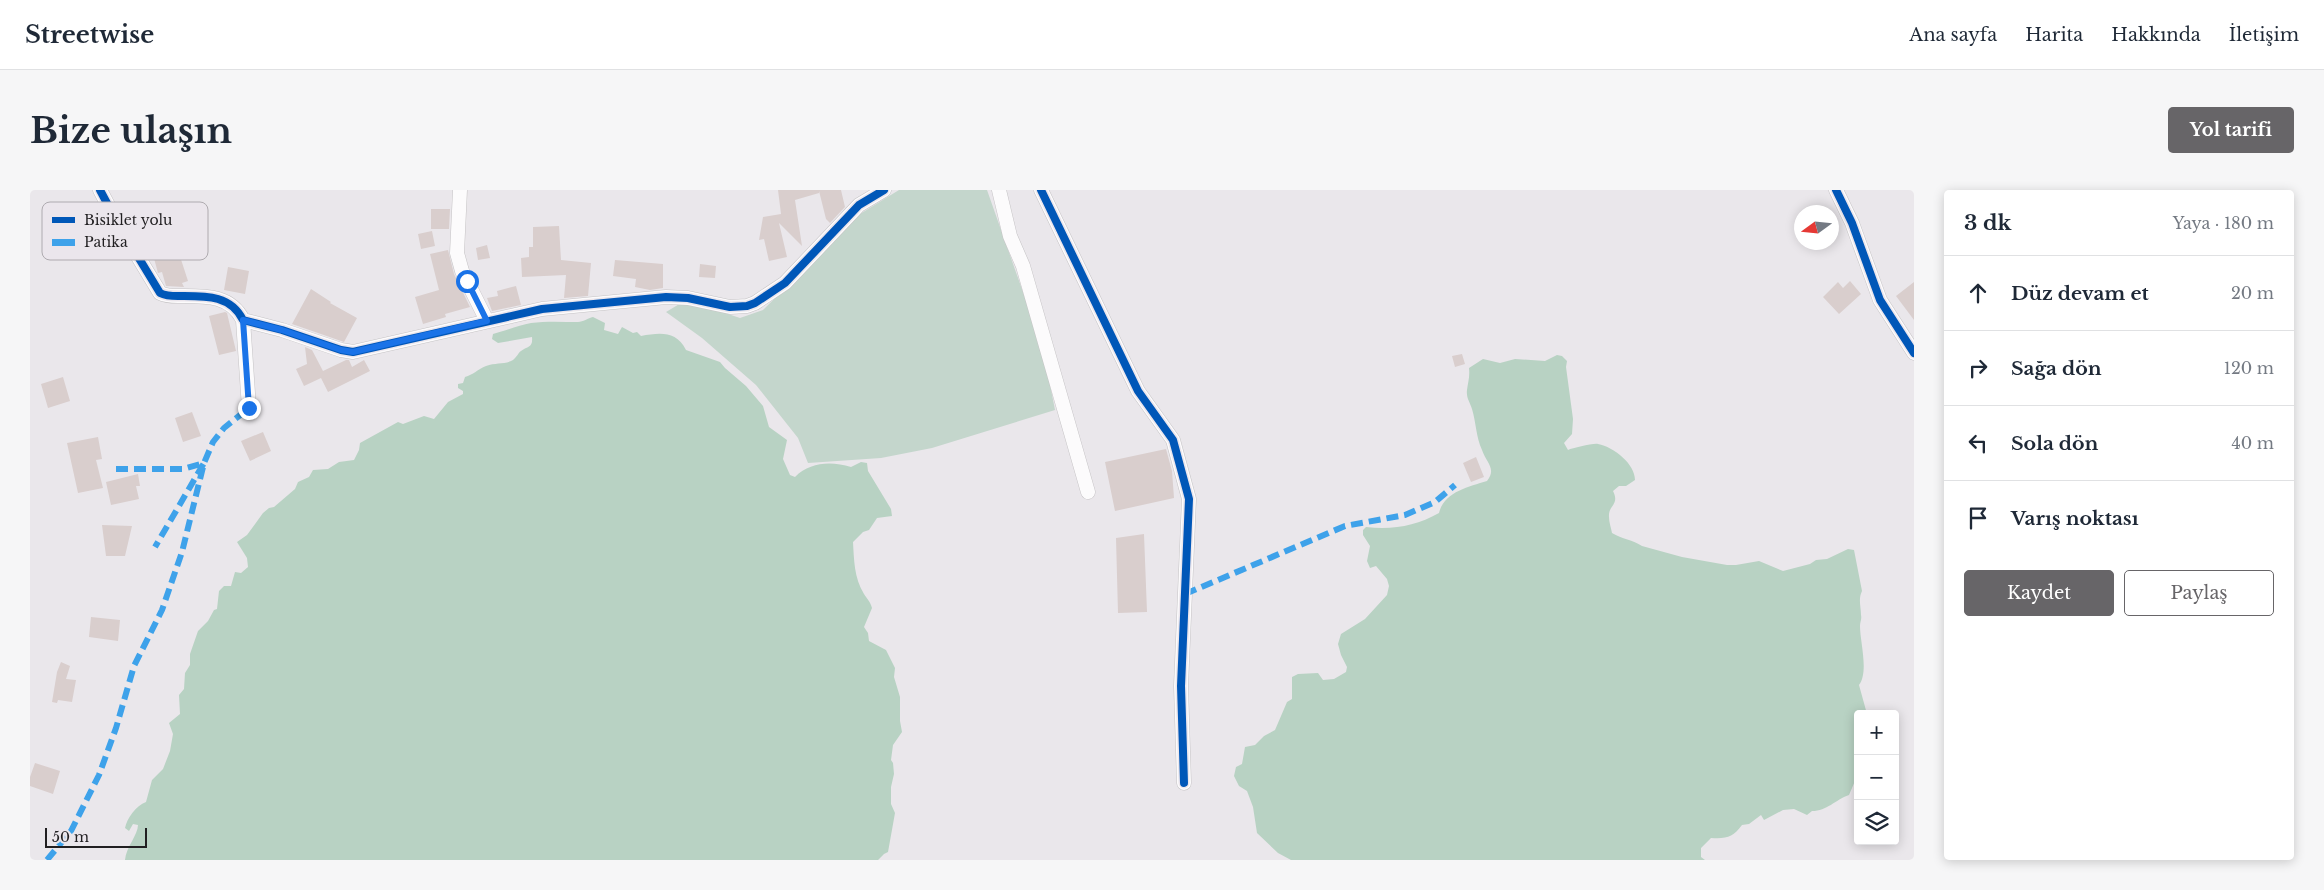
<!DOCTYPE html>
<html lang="tr">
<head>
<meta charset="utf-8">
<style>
  body { margin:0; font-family:"Libre Baskerville",serif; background:#f6f6f7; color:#1f2937 }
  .controls { position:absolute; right:15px; bottom:15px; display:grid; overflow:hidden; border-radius:5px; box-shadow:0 2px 12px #0003 }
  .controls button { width:45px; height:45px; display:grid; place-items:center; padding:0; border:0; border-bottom:1px solid #e0e1e3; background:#fff; color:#1f2937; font:25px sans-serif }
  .compass { position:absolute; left:1764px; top:15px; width:45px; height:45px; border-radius:50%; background:#fff; box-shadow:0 2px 12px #0003; rotate:255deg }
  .scale { position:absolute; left:15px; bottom:12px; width:102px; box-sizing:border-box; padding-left:5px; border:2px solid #211f21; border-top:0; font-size:14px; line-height:18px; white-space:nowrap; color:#211f21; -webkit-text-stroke:4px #ebe6ec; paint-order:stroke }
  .stop { position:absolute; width:15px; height:15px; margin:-11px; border:4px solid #1a73e8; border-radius:50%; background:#fff }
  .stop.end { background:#1a73e8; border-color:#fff; box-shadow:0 1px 5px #0008 }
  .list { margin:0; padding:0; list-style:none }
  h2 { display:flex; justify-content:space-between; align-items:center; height:65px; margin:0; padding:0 20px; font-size:21px }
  h2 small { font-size:16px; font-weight:400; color:#747a83 }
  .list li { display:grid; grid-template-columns:32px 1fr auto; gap:15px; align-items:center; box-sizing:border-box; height:75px; padding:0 20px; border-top:1px solid #e0e1e3 }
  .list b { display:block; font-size:19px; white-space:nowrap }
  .list em { font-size:16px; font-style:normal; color:#747a83 }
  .actions { display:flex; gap:10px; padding:15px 20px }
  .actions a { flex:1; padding:11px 0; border:1px solid #676568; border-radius:5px; text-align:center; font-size:18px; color:#676568 }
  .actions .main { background:#676568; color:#fff }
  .icon { flex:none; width:28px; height:28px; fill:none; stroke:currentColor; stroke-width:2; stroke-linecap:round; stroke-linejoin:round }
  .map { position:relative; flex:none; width:1884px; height:670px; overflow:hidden; border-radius:5px }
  header { display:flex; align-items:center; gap:30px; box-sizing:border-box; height:70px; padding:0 25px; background:#fff; border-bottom:1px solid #e0e1e3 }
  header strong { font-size:24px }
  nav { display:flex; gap:28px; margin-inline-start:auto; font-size:18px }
  .intro { display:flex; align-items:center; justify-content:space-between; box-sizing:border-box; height:120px; padding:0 30px }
  h1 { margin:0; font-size:35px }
  .button { padding:12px 22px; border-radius:5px; background:#676568; color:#fff; font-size:18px; font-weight:700 }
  main { display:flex; gap:30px; padding:0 30px }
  aside { flex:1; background:#fff; border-radius:5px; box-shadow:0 2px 12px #0003 }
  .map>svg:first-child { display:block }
  .green { fill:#c4d6cc }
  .forest { fill:#b8d2c3 }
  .building { fill:#d9cecd }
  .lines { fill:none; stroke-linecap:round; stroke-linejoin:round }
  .street-casing { stroke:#c5c3c5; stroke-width:15 }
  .street { stroke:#fcfbfc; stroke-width:14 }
  .quiet { stroke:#3ea2ea; stroke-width:6; stroke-dasharray:12 6; stroke-linecap:butt }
  .cycleway-casing { stroke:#ebe6ec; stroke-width:11 }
  .cycleway { stroke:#0057b8; stroke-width:8 }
  .route { stroke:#1a73e8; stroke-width:6 }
  .key { fill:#ebe6ec; stroke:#aeaaaf; stroke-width:1 }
  .key-label { font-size:14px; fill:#211f21 }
</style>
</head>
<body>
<header>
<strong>Streetwise</strong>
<nav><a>Ana sayfa</a><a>Harita</a><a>Hakkında</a><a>İletişim</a></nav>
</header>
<div class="intro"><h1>Bize ulaşın</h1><a class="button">Yol tarifi</a></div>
<main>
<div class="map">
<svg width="1884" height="670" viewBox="0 0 1884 670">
  <rect width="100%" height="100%" fill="#eae7eb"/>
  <path class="green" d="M869,0H957L1013,159L1025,220L902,258L851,268L778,273L768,248L726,195L672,148L636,122L656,110L710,128L733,120L830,24Z"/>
  <path class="forest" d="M563,127L575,133L574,140L588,144L592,137L603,143L607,142L611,146C629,143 646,140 656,160L690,172L695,178L716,196L733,216L739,237L757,250L753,269L760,285L765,287C780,272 801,271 821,277L831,272L837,273L838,281L861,319L862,326L847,328L839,340L833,342L823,352C824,369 824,388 834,404C837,409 840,411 842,418L834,437L838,443L839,451L856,460L865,478L864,487L870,507V531L872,542L863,555L861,570L863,573L864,584L861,597V614L865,623L858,662L854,664L848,670H95C96,657 108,645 108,635L103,634L99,641L95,638C97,628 106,616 116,612L122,590L133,579L140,561L143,544L139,533L150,524L149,505L154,499L155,483L160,475V464L168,441L178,431L184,420L187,419L189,401L194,396H201L205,382L211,383L218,377L217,368L207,352L217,345L233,323L239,318L244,317L265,299L268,292L279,287L283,280L298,279L309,272L324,270L329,260L330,253L368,232L373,234L394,226L404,229L418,212L433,204V201L428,198V194L433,193L435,187C443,185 448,179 456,176C466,172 474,175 483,170C487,167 488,163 491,161C498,156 503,158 502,147L468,153L462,149L463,144C475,141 489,135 501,133C516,131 533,132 548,132C553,132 558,128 563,127Z
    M1527,165L1532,166L1537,171L1536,177L1543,229L1542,244L1534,253L1538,260C1543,258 1563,253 1568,254C1584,257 1605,274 1605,290L1596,296H1589L1583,301C1590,315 1578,315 1579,327C1579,332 1581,338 1582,343C1592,349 1603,350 1612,356L1652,367L1697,375H1706L1729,371L1753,381L1780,374L1786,370L1797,369L1818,359L1824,360L1832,401C1828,409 1831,417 1831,425C1832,429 1830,432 1830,436C1830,452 1839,482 1829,495L1837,524H1828V584L1819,605C1805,610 1797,621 1782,621L1777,625L1764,619L1753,620L1734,630L1731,625L1719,634L1712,635C1703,647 1697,649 1681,648L1671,658V667L1675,670H1261L1248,663L1227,643L1223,617L1217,601L1209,596L1204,586L1206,577L1212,574L1215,557L1225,555L1234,546L1245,540L1257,512L1262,509V487L1268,484L1288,483L1293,490L1304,489L1316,482L1317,477L1311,465L1308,454L1311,444L1335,429L1357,405L1359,396L1357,389L1346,376L1340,378L1337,371L1340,356L1333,345V340L1336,337C1363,340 1386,336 1409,323C1414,302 1438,297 1457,291C1467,279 1456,272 1452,260C1446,247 1446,232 1442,219C1440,212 1436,208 1437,200C1438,192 1440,187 1439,178L1453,169L1470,173L1485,169L1515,171Z"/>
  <path class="building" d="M748,0H811L815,17L800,33L796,29L789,1V3L765,10L772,56L749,33L757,67L739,71L734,49L729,50L733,27L751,24Z
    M401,19H420L419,39H401Z
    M529,36L531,70L561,73L558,106L534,108L536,85L492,87L491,68L499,67V57H503V37Z
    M402,41L405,56L391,59L388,44Z
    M146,54L158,91L152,93L154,97L136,96L132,82L128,83L122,61Z
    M457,55L460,68L448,70L446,58Z
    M418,60L424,84L440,117L415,124L416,127L393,134L385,107L409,100L400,64Z
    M585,70L633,74V98L620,100L605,97L606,89L583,86Z
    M670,74L686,76L685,88L669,87Z
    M198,77L219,81L215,104L194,100Z
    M1820,91L1831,104L1809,124L1793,107L1808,92L1813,98Z
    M1884,92V130L1866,106Z
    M486,96L491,115L462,121L457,108L468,106L467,101Z
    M281,99L301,112L300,113L327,128L314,152L262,134Z
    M195,122L197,123L206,161L189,165L179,126Z
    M275,157L282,160L293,181L316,170H319L322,177L334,170L340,181L298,202L291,188L274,196L266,179L277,174Z
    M1432,164L1435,174L1425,177L1422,166Z
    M33,187L40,211L18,218L11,194Z
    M162,222L171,246L153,252L145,228Z
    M233,242L241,261L220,271L211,251Z
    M68,247L72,269L66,270L73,298L48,303L37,253Z
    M1136,259L1142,281L1144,308L1085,321L1075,272Z
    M1446,267L1454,287L1441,292L1433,273Z
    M108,284L110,296H106L109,309L81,315L76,292Z
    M72,335L102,336L95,366H76Z
    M1114,344L1117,422L1088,423L1086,348Z
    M61,427L90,430L88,451L59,447Z
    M31,472L40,476L36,489L46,490L42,512L28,510L27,513L22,512L27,482Z
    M5,573L30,581L23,604L0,596V587Z"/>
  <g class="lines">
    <g class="street-casing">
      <path id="street" d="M70,0L87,32L130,103C138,107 146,106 154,106C178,106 201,106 213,130L252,140L311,160L323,162L512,119L636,107L658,108L700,117L717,116L725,113L755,93L829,15L854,0
        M430,0L427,63L432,81L457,131
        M969,0L980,46L993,76L1058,302
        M1011,0L1108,201L1143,250L1159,309L1151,496L1154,593
        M1806,0L1822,33L1850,110L1884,163
        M213,130L219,218"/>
    </g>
    <use href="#street" class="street"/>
    <path class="quiet" d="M86,279H153L174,273L125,357
      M1155,404L1315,336L1375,325L1405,312L1425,295
      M17,670L41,641L69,585L86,538L104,476L132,420L152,362L174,273L183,252L194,238L219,218"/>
    <g class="cycleway-casing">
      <path id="cycleway" d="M70,0L87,32L130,103C138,107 146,106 154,106C178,106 201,106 213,130L252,140L311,160L323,162L512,119L636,107L658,108L700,117L717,116L725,113L755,93L829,15L854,0
        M1011,0L1108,201L1143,250L1159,309L1151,496L1154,593
        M1806,0L1822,33L1850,110L1884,163"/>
    </g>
    <use href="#cycleway" class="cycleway"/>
  </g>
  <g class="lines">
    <path class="route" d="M219,218L213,130L252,140L311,160L323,162L457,131L437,91"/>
  </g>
  <rect x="12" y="12" width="166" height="58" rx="8" class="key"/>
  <rect x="22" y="27" width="23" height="6" fill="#0057b8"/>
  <rect x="22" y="49" width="23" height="7" fill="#3ea2ea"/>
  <g class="key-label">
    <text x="54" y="35">Bisiklet yolu</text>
    <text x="54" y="57">Patika</text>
  </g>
</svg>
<div class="controls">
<button>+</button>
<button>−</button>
<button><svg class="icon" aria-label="layers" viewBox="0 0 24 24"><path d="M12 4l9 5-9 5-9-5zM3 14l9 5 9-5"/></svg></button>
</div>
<svg class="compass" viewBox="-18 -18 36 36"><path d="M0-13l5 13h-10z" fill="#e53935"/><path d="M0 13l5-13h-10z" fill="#747a83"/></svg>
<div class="scale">50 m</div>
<div class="stop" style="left:437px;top:91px"></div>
<div class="stop end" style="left:219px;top:218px"></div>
</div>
<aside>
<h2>3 dk<small>Yaya · 180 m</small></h2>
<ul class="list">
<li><svg class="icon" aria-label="ahead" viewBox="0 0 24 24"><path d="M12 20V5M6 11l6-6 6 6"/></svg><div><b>Düz devam et</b></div><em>20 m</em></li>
<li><svg class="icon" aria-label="right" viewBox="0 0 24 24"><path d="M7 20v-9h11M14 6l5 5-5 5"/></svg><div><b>Sağa dön</b></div><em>120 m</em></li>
<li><svg class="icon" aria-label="left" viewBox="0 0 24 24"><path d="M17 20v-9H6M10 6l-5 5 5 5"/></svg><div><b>Sola dön</b></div><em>40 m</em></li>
<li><svg class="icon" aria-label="arrive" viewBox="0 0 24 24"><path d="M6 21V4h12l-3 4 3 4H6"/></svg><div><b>Varış noktası</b></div></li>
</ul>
<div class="actions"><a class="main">Kaydet</a><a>Paylaş</a></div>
</aside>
</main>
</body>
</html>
